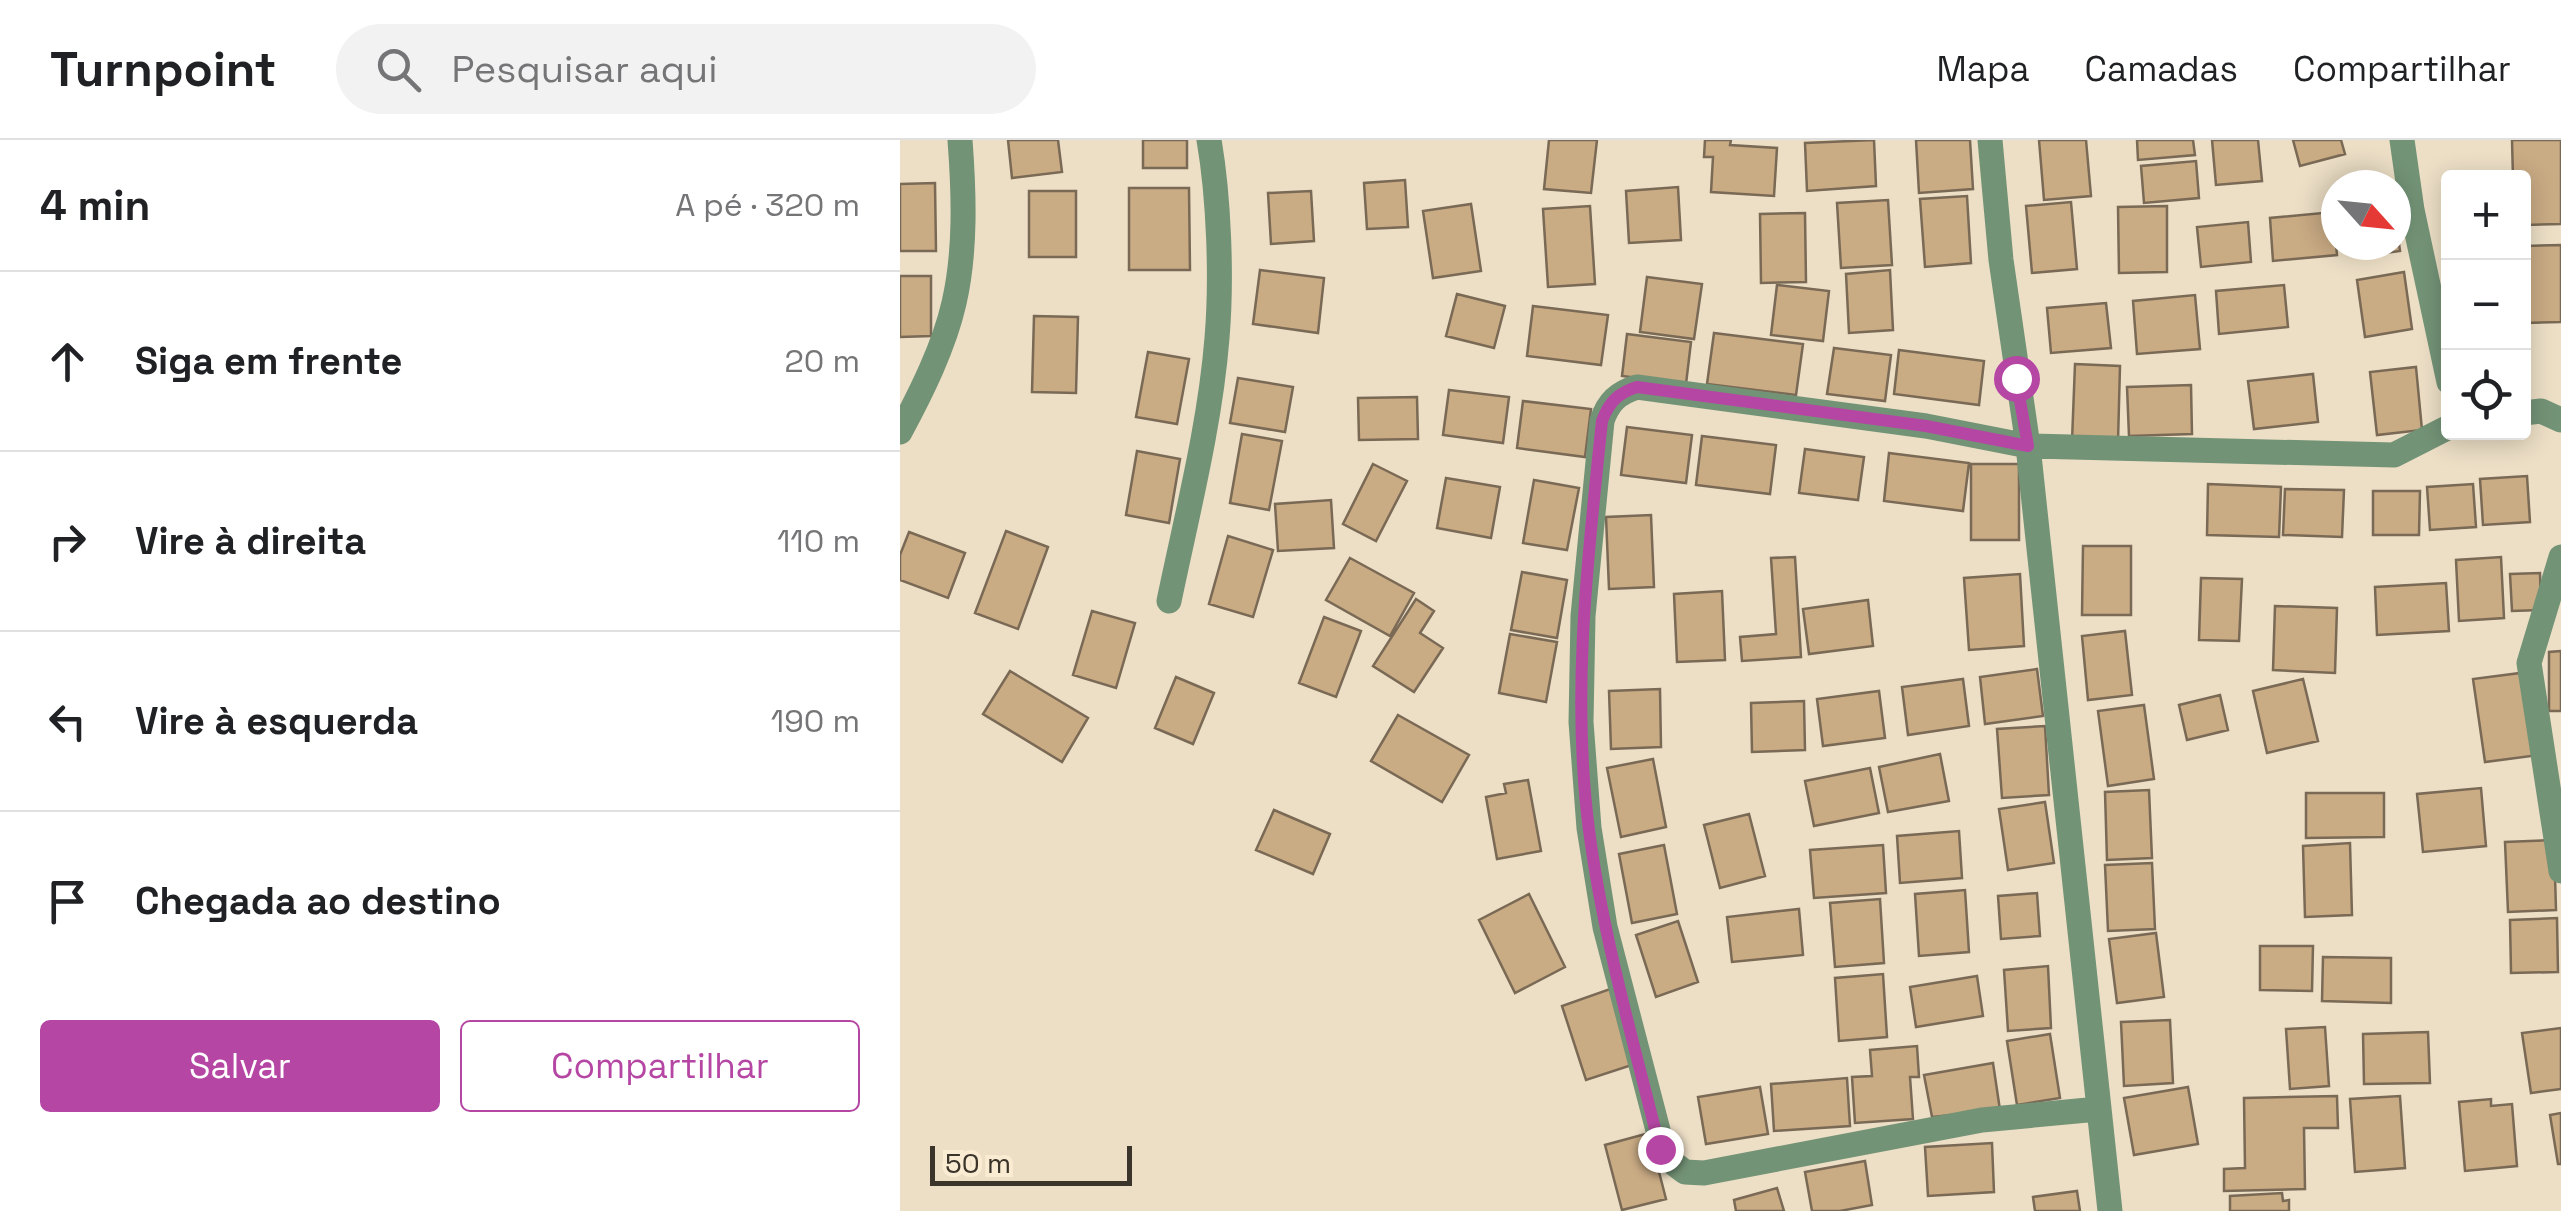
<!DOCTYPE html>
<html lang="pt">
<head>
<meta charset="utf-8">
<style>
  body { margin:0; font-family:"Space Grotesk",sans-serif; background:#f2f2f2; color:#202124 }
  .controls { position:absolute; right:30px; top:30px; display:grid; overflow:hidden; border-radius:10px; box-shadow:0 5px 25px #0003 }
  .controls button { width:90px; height:90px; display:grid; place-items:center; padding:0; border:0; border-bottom:2px solid #e0e0e0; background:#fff; color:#202124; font:50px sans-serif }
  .compass { position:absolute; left:1421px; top:30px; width:90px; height:90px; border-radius:50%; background:#fff; box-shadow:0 5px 25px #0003; rotate:117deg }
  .scale { position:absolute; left:30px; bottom:25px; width:202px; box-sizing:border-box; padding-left:10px; border:5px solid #3a342a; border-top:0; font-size:28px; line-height:35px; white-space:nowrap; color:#3a342a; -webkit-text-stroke:8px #faecd3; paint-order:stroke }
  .stop { position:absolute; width:30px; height:30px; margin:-22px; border:8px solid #b546a3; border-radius:50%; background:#fff }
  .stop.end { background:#b546a3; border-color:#fff; box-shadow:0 2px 10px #0008 }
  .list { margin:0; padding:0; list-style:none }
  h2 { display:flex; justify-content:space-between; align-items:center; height:130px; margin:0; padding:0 40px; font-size:42px }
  h2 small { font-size:32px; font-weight:400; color:#757577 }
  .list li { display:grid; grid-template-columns:65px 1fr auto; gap:30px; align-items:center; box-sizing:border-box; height:180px; padding:0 40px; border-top:2px solid #e0e0e0 }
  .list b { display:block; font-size:38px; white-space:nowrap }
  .list em { font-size:32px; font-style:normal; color:#757577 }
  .actions { display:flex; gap:20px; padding:30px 40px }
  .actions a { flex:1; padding:22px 0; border:2px solid #b546a3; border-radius:10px; text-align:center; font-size:35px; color:#b546a3 }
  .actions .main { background:#b546a3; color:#fff }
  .icon { flex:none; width:55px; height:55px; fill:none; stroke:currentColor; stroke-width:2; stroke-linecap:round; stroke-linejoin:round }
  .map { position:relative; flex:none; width:1661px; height:1071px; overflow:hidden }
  header { display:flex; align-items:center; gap:60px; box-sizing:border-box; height:140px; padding:0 50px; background:#fff; border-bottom:2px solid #e0e0e0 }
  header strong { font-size:48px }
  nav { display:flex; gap:55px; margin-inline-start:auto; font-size:35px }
  .search { width:700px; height:90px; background:#f2f2f2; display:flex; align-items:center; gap:25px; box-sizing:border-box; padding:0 35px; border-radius:55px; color:#757577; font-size:38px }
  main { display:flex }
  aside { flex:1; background:#fff }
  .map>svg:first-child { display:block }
  .building { fill:#c9ab84; stroke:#796955; stroke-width:2.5 }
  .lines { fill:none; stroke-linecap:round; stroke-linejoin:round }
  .minor { stroke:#739376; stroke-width:25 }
  .route { stroke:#b546a3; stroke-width:12 }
</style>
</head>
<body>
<header>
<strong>Turnpoint</strong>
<div class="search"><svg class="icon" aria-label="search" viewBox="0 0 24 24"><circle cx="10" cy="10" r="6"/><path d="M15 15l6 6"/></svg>Pesquisar aqui</div>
<nav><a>Mapa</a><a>Camadas</a><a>Compartilhar</a></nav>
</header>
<main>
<aside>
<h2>4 min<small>A pé · 320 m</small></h2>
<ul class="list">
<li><svg class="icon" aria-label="ahead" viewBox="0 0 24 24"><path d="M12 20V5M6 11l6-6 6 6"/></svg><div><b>Siga em frente</b></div><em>20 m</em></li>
<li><svg class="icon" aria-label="right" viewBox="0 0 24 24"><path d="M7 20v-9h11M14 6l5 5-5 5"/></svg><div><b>Vire à direita</b></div><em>110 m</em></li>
<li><svg class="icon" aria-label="left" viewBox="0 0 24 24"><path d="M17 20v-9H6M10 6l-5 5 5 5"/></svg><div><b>Vire à esquerda</b></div><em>190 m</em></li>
<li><svg class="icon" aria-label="arrive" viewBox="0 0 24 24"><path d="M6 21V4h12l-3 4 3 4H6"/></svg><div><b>Chegada ao destino</b></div></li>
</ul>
<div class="actions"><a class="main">Salvar</a><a>Compartilhar</a></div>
</aside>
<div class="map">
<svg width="1661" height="1071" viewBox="0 0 1661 1071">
  <rect width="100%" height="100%" fill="#eddfc6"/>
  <path class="building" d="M108,0H158L162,32L112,38Z
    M243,0H287V28H243Z
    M649,0H697L691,53L644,49Z
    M805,0H831L830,5L877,8L874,56L811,52L813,17H804Z
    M974,0L976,46L907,51L905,3Z
    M1016,0H1070L1073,49L1019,53Z
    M1139,0H1186L1191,56L1144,60Z
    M1237,0H1293L1295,15L1238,20Z
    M1312,0H1358L1362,41L1316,45Z
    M1393,0H1441L1445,14L1400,26Z
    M1612,0H1661V84L1624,85V38H1613Z
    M1296,21L1299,58L1244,63L1241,26Z
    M505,40L508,87L467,89L464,43Z
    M35,43L36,111H0V44Z
    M778,47L781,100L729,103L726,51Z
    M229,48H289L290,130H229Z
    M129,51H176V117H129Z
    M411,51L414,101L371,104L368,53Z
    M1067,56L1071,123L1025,127L1020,59Z
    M988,60L992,125L941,128L937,63Z
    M1171,62L1177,129L1132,133L1126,66Z
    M571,64L581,131L533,138L523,71Z
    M690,66L695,144L648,147L643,69Z
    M1267,66V132L1219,133L1218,67Z
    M1433,72L1437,115L1373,121L1370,78Z
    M905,73L906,142L861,143L860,74Z
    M1496,81L1500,111L1457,117L1455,105H1496Z
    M1348,82L1351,122L1301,127L1297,87Z
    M1661,105V182L1624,183V106Z
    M360,130L424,138L418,193L353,184Z
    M990,130L993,190L949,193L946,134Z
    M1504,132L1512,189L1465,197L1457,140Z
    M0,136H31V196L0,197Z
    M747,137L802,144L794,199L740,192Z
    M877,145L929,151L923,201L871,195Z
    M1384,145L1388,187L1319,194L1316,151Z
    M557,154L605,166L594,208L546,196Z
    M1295,155L1300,209L1237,214L1233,161Z
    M1206,163L1211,208L1151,213L1147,168Z
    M633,166L708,175L701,225L627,216Z
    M134,176L178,177L176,253L132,252Z
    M814,193L903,204L896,255L807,244Z
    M727,194L791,202L786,244L722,236Z
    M934,208L991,215L985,261L927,254Z
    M999,210L1084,221L1079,265L994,254Z
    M248,212L289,219L277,284L236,277Z
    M1175,224L1220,226L1218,302L1172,301Z
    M1516,227L1522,290L1477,295L1470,232Z
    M1413,234L1418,282L1354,289L1348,241Z
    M338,238L393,247L385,292L330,283Z
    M1291,245L1292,294L1229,296L1227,247Z
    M549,250L609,257L603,303L543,295Z
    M517,257L518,299L459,300L458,258Z
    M623,261L691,269L685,317L617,308Z
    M727,287L792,295L786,343L721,335Z
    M342,294L382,301L369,370L330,363Z
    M802,296L876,305L870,354L796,345Z
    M905,309L964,317L958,360L899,353Z
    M237,311L280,319L269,383L226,375Z
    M989,313L1069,323L1063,371L984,361Z
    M473,324L507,341L476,401L443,384Z
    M1071,324H1119V400H1071Z
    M1627,336L1630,382L1583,385L1580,339Z
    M546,338L600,347L591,398L537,388Z
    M634,340L679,348L667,410L623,403Z
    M1308,344L1381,347L1379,397L1307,395Z
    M1573,344L1576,387L1530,390L1527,347Z
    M1385,349L1444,350L1442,397L1383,395Z
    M1473,351H1520L1519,395H1473Z
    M431,360L434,408L378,411L375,364Z
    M751,375L754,447L709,449L706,377Z
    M106,391L148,407L118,489L75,473Z
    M9,392L65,413L48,458L0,440V415Z
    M328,396L373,410L353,477L309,464Z
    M1183,406H1231V475H1182Z
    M895,417L901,517L842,521L840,497L876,494L871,418Z
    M1601,417L1604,478L1559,481L1556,420Z
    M450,418L514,453L490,496L426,460Z
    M622,432L667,440L657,498L611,490Z
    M1640,433L1641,470L1612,471L1610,434Z
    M1120,434L1124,506L1069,510L1064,438Z
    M1301,438L1342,439L1339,501L1299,500Z
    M1546,443L1549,491L1477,495L1475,447Z
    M822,451L825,520L777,522L774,454Z
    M516,459L534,471L520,493L543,508L514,552L473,526Z
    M968,460L973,506L909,514L903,469Z
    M1375,466L1437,468L1435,533L1373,530Z
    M192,471L235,483L216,548L173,535Z
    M424,477L461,491L436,557L399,543Z
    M1225,491L1232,555L1188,560L1182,496Z
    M610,494L657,502L646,562L599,553Z
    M1661,511V571H1649V512Z
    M1137,529L1143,576L1085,584L1080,537Z
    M110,531L188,578L162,622L83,574Z
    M1628,532L1639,615L1585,622L1573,539Z
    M276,537L314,553L293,604L255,588Z
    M1063,539L1069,586L1008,595L1002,547Z
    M1403,539L1418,601L1367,613L1353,551Z
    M760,549L761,607L711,609L709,551Z
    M979,551L985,598L923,606L917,559Z
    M1320,555L1328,590L1287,600L1279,565Z
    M904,561L905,610L852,612L851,563Z
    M1244,565L1254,639L1208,646L1198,571Z
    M498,575L569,615L542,662L471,621Z
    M1145,586L1149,655L1102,658L1097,589Z
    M1040,614L1049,661L988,672L979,627Z
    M753,619L766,687L721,697L707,628Z
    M970,628L979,673L914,686L905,641Z
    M628,640L641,711L597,719L586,657L606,653L604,644Z
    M1581,648L1586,706L1523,712L1517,654Z
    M1249,650L1252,718L1207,720L1205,652Z
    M1406,653H1484V697L1406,698Z
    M1145,662L1154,723L1108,730L1099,669Z
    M374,670L430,694L413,734L356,710Z
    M849,674L865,736L820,748L804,685Z
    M1059,691L1062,738L1000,743L997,696Z
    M1654,700L1656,770L1608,772L1605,702Z
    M1450,703L1452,775L1405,777L1403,706Z
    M764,705L777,774L732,783L719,714Z
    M983,705L986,753L914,758L910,710Z
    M1252,723L1255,789L1208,791L1205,725Z
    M1065,750L1069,812L1019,816L1015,754Z
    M1137,753L1140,796L1101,799L1098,756Z
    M629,754L665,827L615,853L579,780Z
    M980,759L984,823L935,827L930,763Z
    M899,769L903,815L832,822L827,777Z
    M1657,778L1658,832L1611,833L1610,780Z
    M778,781L798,842L756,857L736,795Z
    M1256,793L1264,857L1217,863L1209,799Z
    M1360,806H1413L1412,851L1360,850Z
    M1423,817L1491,818V863L1422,861Z
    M1148,826L1151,888L1108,891L1104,830Z
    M983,834L987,897L939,901L935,838Z
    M1077,836L1083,876L1016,887L1010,847Z
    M710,849L735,924L686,940L662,866Z
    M1270,880L1273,943L1224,946L1221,882Z
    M1425,887L1429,946L1390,949L1386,889Z
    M1661,888V949L1631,953L1622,893Z
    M1528,892L1530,943L1464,944L1463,894Z
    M1150,894L1160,958L1117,965L1107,901Z
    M1017,906L1019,937H1010L1013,979L955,983L952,937L972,936L970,910Z
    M1093,923L1100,970L1032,977L1024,935Z
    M947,938L950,986L874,991L871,944Z
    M860,947L868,994L806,1004L798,957Z
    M1288,947L1298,1004L1234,1015L1224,958Z
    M1437,956L1438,988H1404L1405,1049L1324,1051V1029L1345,1028L1344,958Z
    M1500,956L1505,1028L1455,1032L1450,959Z
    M1591,959V966L1612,964L1617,1026L1565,1031L1559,962Z
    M1661,973V1024H1658L1650,975Z
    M749,993L766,1059L722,1070L705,1005Z
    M1092,1003L1094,1052L1028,1056L1025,1007Z
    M965,1021L972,1065L940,1071H912L905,1032Z
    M877,1048L884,1071H836L834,1060Z
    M1177,1051L1180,1071H1135L1133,1057Z
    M1382,1053L1383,1061L1389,1060V1071H1330V1056Z"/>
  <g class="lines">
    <path class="minor" d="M1090,0L1101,120L1128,306L1210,1071
      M1502,0L1512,70L1549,242
      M1624,273L1641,271L1661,280
      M0,292C21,253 44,207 54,163C66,111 64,53 60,0
      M1661,417L1629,523L1661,731
      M269,461C287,374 310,286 317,198C322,139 319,58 309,0
      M1198,969L1082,980L804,1033L785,1032L765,1017L705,787L689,688L681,582L683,476L702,281C708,262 718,253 737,247L1026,286L1128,306L1494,315L1549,287"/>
  </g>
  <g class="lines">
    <path class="route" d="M760,1009C734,903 703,798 689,690C671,554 688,416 702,281C709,262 718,253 737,247L1026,286L1128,306L1116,238"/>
  </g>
</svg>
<div class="controls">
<button>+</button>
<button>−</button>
<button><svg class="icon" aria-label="locate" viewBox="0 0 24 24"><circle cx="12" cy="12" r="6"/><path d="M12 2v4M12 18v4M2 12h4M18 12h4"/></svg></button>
</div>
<svg class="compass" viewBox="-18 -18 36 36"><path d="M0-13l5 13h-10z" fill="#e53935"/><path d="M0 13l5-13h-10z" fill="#757577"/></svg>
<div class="scale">50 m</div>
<div class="stop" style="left:1116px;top:238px"></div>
<div class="stop end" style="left:760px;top:1009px"></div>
</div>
</main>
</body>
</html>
